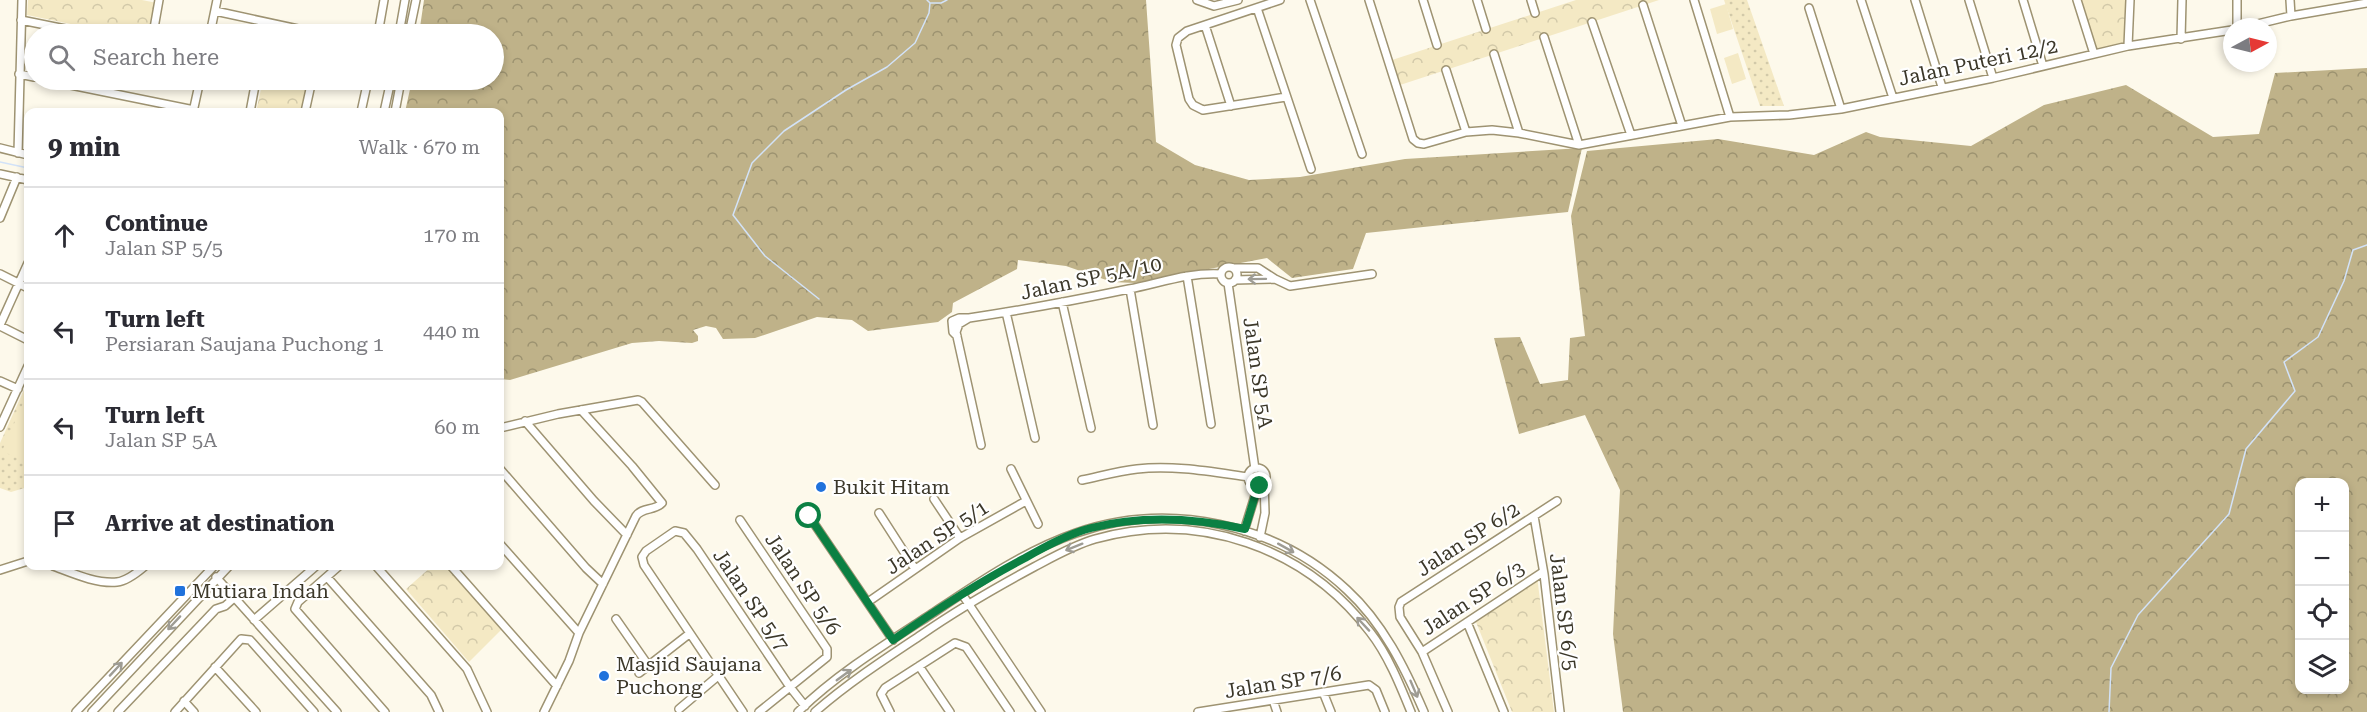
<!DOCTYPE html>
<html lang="en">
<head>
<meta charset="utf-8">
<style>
  body { margin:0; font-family:"Roboto Serif",serif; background:#f7f7f7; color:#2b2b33 }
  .controls { position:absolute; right:18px; bottom:18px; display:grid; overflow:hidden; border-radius:12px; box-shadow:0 3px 9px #0003 }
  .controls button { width:54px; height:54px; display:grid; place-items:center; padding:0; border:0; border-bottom:2px solid #e1e1e2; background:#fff; color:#2b2b33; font:30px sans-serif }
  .compass { position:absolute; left:2223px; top:18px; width:54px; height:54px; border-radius:50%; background:#fff; box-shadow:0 3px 9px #0003; rotate:83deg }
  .stop { position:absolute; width:18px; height:18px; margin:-14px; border:4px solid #0b8043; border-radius:50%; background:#fff }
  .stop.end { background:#0b8043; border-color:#fff; box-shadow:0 2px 6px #0008 }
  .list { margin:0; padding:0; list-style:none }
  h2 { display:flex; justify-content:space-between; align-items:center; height:78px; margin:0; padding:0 24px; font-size:26px }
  h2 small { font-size:20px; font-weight:400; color:#7c7c81 }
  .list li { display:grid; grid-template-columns:39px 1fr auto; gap:18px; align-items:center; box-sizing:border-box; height:96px; padding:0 24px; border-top:2px solid #e1e1e2 }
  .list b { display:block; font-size:22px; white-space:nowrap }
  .list p { margin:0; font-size:20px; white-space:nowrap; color:#7c7c81 }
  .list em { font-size:20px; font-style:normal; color:#7c7c81 }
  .icon { flex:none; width:33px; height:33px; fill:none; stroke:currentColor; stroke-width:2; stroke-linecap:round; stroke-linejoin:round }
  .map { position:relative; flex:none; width:2367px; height:712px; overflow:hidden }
  .search { position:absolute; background:#fff; box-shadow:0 3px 9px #0003; left:24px; top:24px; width:480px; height:66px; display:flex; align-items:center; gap:15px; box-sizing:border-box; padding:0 21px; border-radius:33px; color:#7c7c81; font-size:22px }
  .panel { position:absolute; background:#fff; box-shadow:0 3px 9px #0003; left:24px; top:108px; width:480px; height:462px; border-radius:12px }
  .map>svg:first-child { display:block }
  .grass { fill:url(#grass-dots) }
  .forest { fill:url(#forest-crowns); fill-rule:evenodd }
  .park { fill:url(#park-crowns) }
  .pitch { fill:#f4e9c4 }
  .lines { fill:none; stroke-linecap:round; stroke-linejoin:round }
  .stream { stroke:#d2e2f8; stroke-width:1.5 }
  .minor-casing { stroke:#9e9372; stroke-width:10 }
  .minor { stroke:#fff; stroke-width:7 }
  .oneway { stroke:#9e9c94 }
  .route { stroke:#0b8043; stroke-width:8 }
  .poi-dot { fill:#2072dc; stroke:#fff; stroke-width:2 }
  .labels { text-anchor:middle; stroke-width:4.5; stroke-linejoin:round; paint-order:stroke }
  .street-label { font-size:20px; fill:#3c382a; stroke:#fff }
  .poi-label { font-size:20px; fill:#3c382a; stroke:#fff; text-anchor:start }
</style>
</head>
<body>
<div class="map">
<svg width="2367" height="712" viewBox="0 0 2367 712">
  <defs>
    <pattern id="grass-dots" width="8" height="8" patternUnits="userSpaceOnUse" patternTransform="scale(1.5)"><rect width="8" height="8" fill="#f4e9c4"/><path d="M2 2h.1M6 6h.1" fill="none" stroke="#d2c9a9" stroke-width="1.8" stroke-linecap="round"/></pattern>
    <pattern id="forest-crowns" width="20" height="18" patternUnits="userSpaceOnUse" patternTransform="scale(1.5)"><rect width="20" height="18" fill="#bfb289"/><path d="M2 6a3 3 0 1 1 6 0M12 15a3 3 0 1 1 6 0" fill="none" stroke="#9c9270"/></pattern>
    <pattern id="park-crowns" width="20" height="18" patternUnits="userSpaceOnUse" patternTransform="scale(1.5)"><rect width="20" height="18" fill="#f4e9c4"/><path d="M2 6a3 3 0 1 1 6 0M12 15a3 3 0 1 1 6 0" fill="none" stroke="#d2c9a9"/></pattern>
  </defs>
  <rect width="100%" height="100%" fill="#fdf9eb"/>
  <path class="grass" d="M1724,0H1747L1784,106H1760Z
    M28,381V487L11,492L0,488V443Z"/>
  <path class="forest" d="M424,0H1146L1156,142L1195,165L1249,180L1300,177L1405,159L1582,148L1568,212L1366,233L1353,269L1292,278L1267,258L1135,283L1112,282L1066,266L1018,260L1017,269L953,303L952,312L938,322L868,331L852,320L817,317L755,338L723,339L716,328L706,326L693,330L698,336V341L692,343L659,341L632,343L510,380L500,379V112H405L412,80H494V34H419Z
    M2367,68V712H1623L1613,634L1620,490L1585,415L1519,434L1494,338L1520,337L1540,384L1568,380L1570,338L1585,336L1571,216L1587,151L1718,139L1814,155L1866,132L1880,137L1971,146L2044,105L2126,85L2213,137L2259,134L2275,73ZM2300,482H2344V690H2300Z"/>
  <path class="park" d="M28,0H142L157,3L149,34H119L27,15Z
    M1576,0H1659L1397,86L1389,61Z
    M2081,0H2127L2126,42L2096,50Z
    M263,80H310L303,112H256Z
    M432,566H445L503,628L469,662L406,589Z
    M1537,576L1554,712H1512L1476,622Z"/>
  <path class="pitch" d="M1726,4L1733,29L1717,34L1710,9Z
    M1738,53L1746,79L1732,84L1724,58Z
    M28,392V463L2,451Z"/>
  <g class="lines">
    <path class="stream" d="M927,0L930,3H941L947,0
      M0,162L28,168
      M819,299L765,256L733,215L752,163L784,131L846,90L887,67L915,43L929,13L930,3
      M2109,712L2111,668L2138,615L2229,514L2246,449L2295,391L2284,362L2318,337L2344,281L2353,250L2367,245"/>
    <g class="minor-casing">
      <path id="minor" d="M1197,0L1214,6L1238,0
        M1280,0L1187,31L1178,38L1176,45L1189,99L1193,105L1203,110L1286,97
        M1310,0L1362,154
        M1369,0L1413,139L1418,143L1424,144L1466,132L1492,130L1519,133L1579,145L1730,117L1789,115L1841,109L1993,78L2128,46L2232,30
        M1423,0L1437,45
        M1477,0L1486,29
        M1531,0L1535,13
        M1694,0L1730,117
        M1861,0L1893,98
        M1915,0L1942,87
        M1969,0L1993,78
        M2023,0L2043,66
        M2077,0L2094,54
        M2290,0L2291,16
        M1643,5L1682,126
        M1257,8L1311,169
        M1809,8L1841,109
        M215,11L321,34
        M21,20L90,34
        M1592,22L1631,135
        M1205,25L1231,106
        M2237,27V0
        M2245,27L2291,16L2367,3
        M153,34L159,0
        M210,34L217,0
        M266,34L268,23
        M378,34L384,0
        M399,34L405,0
        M409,34L416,0
        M1544,37L1579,145
        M2181,39L2182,0
        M2128,46L2130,0
        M1494,54L1519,133
        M1446,70L1466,132
        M19,74L34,77
        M46,80L194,110
        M193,112L200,80
        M250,112L256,80
        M305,112L312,80
        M361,112L368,80
        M384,112L391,80
        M395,112L401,80
        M0,148L28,155
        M18,153L22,0
        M0,174L28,180
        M0,218L17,177
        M1221 275a8 8 0 1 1 16 0a8 8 0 1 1-16 0Z
        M1234,268H1258L1275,279L1235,280
        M0,274L28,288
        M1187,276L1211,424
        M1275,279L1290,286L1372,274
        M1228,283L1255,469
        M1130,289L1153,425
        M1062,302L1091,428
        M1006,312L1035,438
        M969,318C1023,310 1076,300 1129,289C1160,283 1189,272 1221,274
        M0,325L28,263
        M0,326L28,340
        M957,336L953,332L952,321L959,318H969L959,324L956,332L981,445
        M0,381L18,389
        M525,421L594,501L627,535
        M0,427L28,366
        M500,428L558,414L638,400L642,402L715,485
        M1248 477a9 9 0 1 1 18 0a9 9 0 1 1-18 0Z
        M500,469L586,568L603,584
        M1011,469L1038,524
        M1082,480C1101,476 1119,471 1137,469C1175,465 1212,472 1249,477
        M934,499L960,538
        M879,513L915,569
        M809,516L893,640
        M1534,516L1544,574L1560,712
        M740,520L827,649V657L759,712
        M1244,531L1258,486
        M1260,537L1265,513L1264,482
        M500,544L579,633
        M53,566C72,573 96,584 117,582C127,581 138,572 145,566
        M339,566L298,602L295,609L385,712
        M376,566L467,669L487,712
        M451,566L557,686
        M0,570L28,561
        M216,577L337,712
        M327,577L431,695L439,712
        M962,594L1041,712
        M868,602L960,538L1026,501
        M616,619L648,665
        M254,620L316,566
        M1467,622L1504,712
        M1422,652L1543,572
        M919,666L950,712
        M215,667L256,712
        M639,673L689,634
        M1323,692L1331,712
        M1273,700L1277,712
        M184,701L194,712
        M679,709L718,676
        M76,712L214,566
        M92,712L229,566
        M118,712L216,609L225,606L234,598
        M175,712L241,639L250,640L314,712
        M544,712L569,661L579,633L636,516C642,507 655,511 662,503L632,466L581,410
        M743,712L644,565L642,557L646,551L675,531L684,533L697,549L790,687L805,706
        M798,712C834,676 887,643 930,615C975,585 1024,551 1076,533C1168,501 1276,523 1347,590C1383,623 1405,668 1424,712
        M815,712C848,683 885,659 921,635C957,610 995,588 1034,567C1053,557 1074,545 1095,539C1199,510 1305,547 1370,632C1388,655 1400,685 1411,712
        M890,712L881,694L885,688L955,643L966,647L1010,712
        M1198,712L1369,685L1376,690L1385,712
        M1448,712L1422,652L1400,617L1399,607L1401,602L1557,501"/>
    </g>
    <use href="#minor" class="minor"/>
  </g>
  <defs><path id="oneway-shaft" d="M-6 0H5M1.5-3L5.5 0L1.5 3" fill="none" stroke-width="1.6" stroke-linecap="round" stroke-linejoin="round" transform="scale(1.5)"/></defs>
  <g class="oneway">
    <use href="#oneway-shaft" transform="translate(1257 279) rotate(179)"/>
    <use href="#oneway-shaft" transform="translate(1074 547) rotate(158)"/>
    <use href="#oneway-shaft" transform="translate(1286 548) rotate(29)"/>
    <use href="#oneway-shaft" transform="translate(174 623) rotate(133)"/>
    <use href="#oneway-shaft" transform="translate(1363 624) rotate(-133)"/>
    <use href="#oneway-shaft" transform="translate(116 669) rotate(-47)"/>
    <use href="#oneway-shaft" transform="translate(844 675) rotate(-36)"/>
    <use href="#oneway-shaft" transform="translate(1414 689) rotate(67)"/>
  </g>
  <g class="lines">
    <path class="route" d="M809,516L893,640C936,610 979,582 1025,558C1046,546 1068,534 1091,528C1142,515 1194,518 1245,529L1258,486H1260"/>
  </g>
  <g class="poi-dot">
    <circle cx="821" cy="487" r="6"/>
    <rect x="174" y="585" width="12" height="12" rx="3"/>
    <circle cx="604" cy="676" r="6"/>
  </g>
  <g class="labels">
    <g class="street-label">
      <text transform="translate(1978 62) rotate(-12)" y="7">Jalan Puteri 12/2</text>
      <text transform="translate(1091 278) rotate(-12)" y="7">Jalan SP 5A/10</text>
      <text transform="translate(1258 373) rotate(82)" y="7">Jalan SP 5A</text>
      <text transform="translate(937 537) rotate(-33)" y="7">Jalan SP 5/1</text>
      <text transform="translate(1468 539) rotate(-33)" y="7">Jalan SP 6/2</text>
      <text transform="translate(803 584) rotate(56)" y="7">Jalan SP 5/6</text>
      <text transform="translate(1473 598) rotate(-33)" y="7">Jalan SP 6/3</text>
      <text transform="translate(751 600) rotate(56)" y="7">Jalan SP 5/7</text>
      <text transform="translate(1564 612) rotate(83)" y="7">Jalan SP 6/5</text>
      <text transform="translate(1283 682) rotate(-9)" y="7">Jalan SP 7/6</text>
    </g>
    <g class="poi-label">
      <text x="833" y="494">Bukit Hitam</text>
      <text x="192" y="598">Mutiara Indah</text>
      <text x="616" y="671">Masjid Saujana<tspan x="616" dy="23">Puchong</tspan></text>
    </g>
  </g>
</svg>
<div class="controls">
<button>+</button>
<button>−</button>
<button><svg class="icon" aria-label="locate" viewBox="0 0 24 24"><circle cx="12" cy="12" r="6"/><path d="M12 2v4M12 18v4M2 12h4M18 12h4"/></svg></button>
<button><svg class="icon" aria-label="layers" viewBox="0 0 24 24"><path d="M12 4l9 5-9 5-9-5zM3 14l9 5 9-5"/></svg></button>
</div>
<svg class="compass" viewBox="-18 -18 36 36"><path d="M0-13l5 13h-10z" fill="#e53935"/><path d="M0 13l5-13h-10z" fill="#7c7c81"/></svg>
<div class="stop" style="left:809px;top:516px"></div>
<div class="stop end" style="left:1260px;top:486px"></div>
<div class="search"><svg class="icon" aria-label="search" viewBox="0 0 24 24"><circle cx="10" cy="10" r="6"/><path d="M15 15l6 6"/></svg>Search here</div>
<section class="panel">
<h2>9 min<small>Walk · 670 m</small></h2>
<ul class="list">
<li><svg class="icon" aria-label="ahead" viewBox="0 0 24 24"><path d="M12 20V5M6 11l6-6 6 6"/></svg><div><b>Continue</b><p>Jalan SP 5/5</p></div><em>170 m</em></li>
<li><svg class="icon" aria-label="left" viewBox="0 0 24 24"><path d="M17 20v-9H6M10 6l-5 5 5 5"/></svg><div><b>Turn left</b><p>Persiaran Saujana Puchong 1</p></div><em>440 m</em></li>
<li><svg class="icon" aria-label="left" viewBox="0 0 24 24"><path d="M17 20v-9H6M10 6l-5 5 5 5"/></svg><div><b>Turn left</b><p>Jalan SP 5A</p></div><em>60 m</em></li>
<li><svg class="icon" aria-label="arrive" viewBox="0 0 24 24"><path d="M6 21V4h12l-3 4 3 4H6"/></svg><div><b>Arrive at destination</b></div></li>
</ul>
</section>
</div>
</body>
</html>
